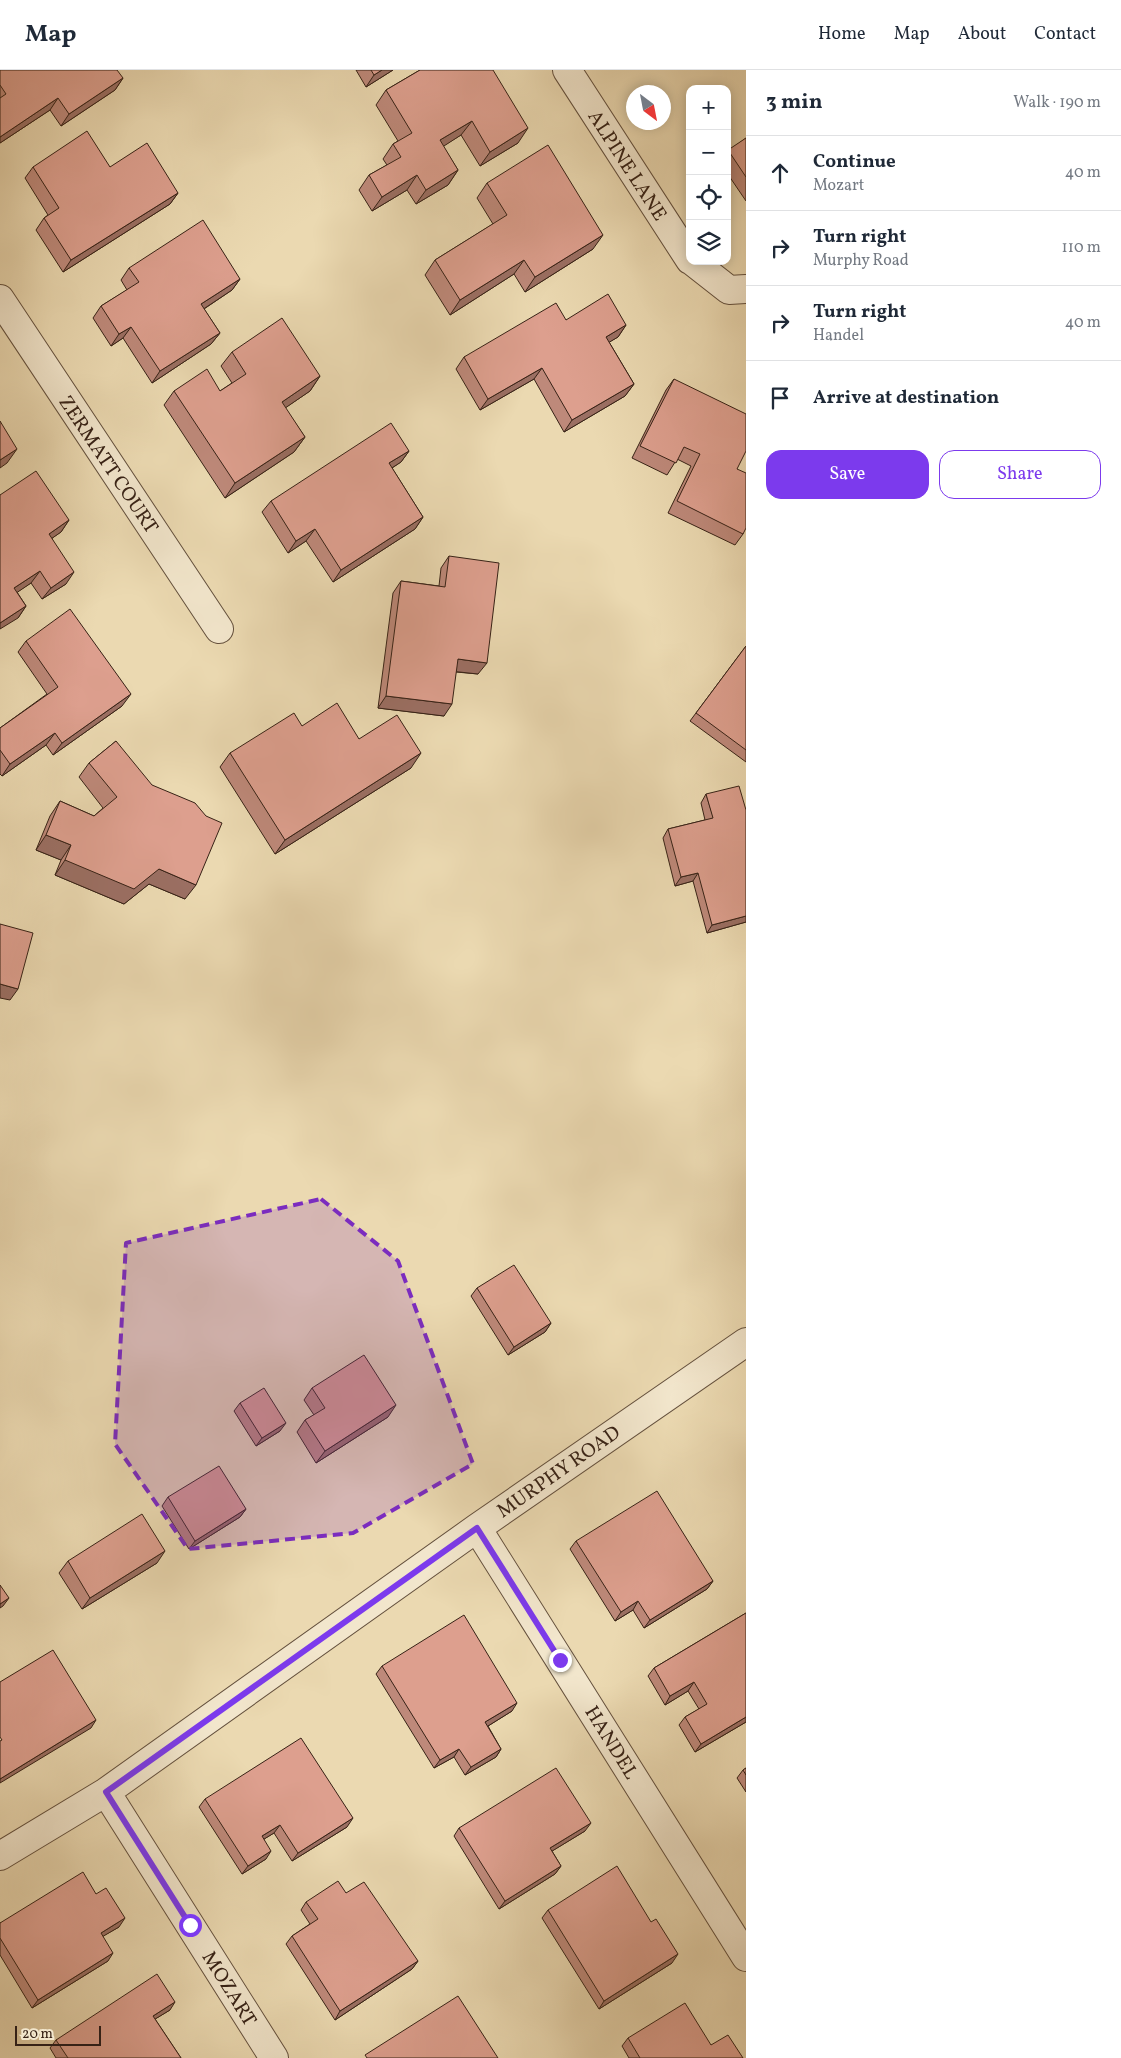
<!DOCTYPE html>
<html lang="en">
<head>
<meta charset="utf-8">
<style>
  body { margin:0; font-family:Vollkorn,serif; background:#f2f2f3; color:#1f2937 }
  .controls { position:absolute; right:15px; top:15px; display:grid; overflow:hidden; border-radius:10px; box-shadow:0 2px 12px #0003 }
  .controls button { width:45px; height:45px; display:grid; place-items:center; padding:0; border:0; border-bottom:1px solid #e0e1e3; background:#fff; color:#1f2937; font:25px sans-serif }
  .compass { position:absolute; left:626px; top:15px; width:45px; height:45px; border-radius:50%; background:#fff; box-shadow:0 2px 12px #0003; rotate:148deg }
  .scale { position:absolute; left:15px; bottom:12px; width:86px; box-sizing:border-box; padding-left:5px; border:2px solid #372216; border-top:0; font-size:14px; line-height:18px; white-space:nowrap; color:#372216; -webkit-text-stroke:4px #f2e6cc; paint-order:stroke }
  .stop { position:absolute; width:15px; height:15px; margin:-11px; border:4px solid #7c3aed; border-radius:50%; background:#fff }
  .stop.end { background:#7c3aed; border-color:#fff; box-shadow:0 1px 5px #0008 }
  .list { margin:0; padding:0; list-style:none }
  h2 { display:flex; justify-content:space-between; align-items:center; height:65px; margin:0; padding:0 20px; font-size:21px }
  h2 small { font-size:16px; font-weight:400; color:#747a83 }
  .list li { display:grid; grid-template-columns:32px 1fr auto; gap:15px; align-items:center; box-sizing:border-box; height:75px; padding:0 20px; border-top:1px solid #e0e1e3 }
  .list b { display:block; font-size:19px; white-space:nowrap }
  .list p { margin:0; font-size:16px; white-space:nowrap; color:#747a83 }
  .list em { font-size:16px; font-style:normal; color:#747a83 }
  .actions { display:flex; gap:10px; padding:15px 20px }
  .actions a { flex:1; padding:11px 0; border:1px solid #7c3aed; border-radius:15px; text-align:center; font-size:18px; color:#7c3aed }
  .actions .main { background:#7c3aed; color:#fff }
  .icon { flex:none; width:28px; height:28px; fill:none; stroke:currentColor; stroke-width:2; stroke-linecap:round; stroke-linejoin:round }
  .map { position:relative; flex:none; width:746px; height:1988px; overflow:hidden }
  header { display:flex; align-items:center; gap:30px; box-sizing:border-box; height:70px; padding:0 25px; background:#fff; border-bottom:1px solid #e0e1e3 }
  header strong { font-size:24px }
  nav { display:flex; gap:28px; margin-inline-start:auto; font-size:18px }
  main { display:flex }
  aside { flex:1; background:#fff }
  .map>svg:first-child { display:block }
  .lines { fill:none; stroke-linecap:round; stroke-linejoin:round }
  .minor-casing { stroke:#64503d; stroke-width:30 }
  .minor { stroke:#f2e6cc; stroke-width:28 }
  .wall { fill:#be897a; stroke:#372216 }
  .shaded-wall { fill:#9b6f63; stroke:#372216 }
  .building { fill:#dd9f8e; stroke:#372216 }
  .route { stroke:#7c3aed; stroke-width:6 }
  .marked { fill:#7b2cbf; fill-opacity:0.2; stroke:#7b2cbf; stroke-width:4; stroke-dasharray:10 6; stroke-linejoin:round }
  .labels { text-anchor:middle; stroke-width:4; stroke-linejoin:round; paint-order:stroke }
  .street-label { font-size:20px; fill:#372216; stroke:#f2e6cc }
</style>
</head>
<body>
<header>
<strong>Map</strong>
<nav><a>Home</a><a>Map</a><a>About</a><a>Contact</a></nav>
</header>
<main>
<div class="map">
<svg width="746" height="1988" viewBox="0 0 746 1988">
  <rect width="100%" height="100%" fill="#ebd9b1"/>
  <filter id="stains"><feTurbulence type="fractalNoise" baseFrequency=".004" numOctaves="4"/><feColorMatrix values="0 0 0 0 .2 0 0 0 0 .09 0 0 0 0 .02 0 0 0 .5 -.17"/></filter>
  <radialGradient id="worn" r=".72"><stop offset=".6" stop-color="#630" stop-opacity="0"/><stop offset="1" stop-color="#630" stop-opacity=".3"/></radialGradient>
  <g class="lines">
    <g class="minor-casing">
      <path id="minor" d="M567,0L690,190
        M692,191L729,220L746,219
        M0,229L219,559
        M477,1458L746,1887
        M106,1722L274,1988
        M0,1786L106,1722L477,1458L746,1272"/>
    </g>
    <use href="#minor" class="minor"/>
  </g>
  <path class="wall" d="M0,0L123,8L115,20L61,56L50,40L0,73Z
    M356,0H393L366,17Z
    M420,0L518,73L480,96L461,65L443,76L458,100L448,115L416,134L407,120L372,141L359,120L369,105L387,95L383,89L393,74L398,71L376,35L386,20Z
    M746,68V131L727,103V82Z
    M33,97H110L178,123L170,134L63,202L36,160L44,148L48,145L25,108Z
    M487,113L593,179L525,222L514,204L450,245L425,205L435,190L493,154L477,128Z
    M129,198L240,209L232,220L204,239L220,263L211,274L152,313L123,268L111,276L93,248L101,236L127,220L121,210Z
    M566,250L626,255L618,267L609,272L634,314L625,326L564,362L534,309L480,340L456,299L464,287Z
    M232,282L320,306L310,321L285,338L305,367L294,382L225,428L164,335L174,321H220L232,313L221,296Z
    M674,309L737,399L743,464L735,475L668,443L691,396L677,389L667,405L632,388L666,320Z
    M409,381L401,392L392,398L423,447L415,459L333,512L306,471L288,483L262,442L271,431Z
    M0,425L69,450L61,462L52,468L66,514L42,529L31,513L17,522L26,536L18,548Z
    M449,486L478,604L456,602L444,646L378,638L393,523L401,511L439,516L441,498Z
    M26,571L122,636L53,685L46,675L2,706L0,704V658L47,624L18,582Z
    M746,576V692L690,651Z
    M302,656L359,669L411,698L275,784L220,697L230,683Z
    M116,671L185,829L149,814L124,834L55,805L61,790L36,780L50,746L60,731L94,746L103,738L79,707L89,693Z
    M706,724L746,852L707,863L693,811L675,816L663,768L668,759L705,750L701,733Z
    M477,1218L551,1253L545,1262L508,1285L471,1226Z
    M312,1318L388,1347L316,1393L297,1362L305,1350L314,1345L304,1330Z
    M240,1333L280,1361L256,1376L234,1341Z
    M168,1427L246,1439L240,1447L189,1479L162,1436Z
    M576,1471L713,1511L707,1519L644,1558L633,1540L615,1551L570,1479Z
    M68,1491L157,1493L82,1539L59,1503Z
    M746,1543V1652L695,1682L679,1655L685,1647L699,1639L688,1621L665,1635L648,1606L654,1598Z
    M382,1596L512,1641L488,1656L501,1679L496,1687L465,1705L454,1687L434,1698L376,1604Z
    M746,1698V1722L737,1708L743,1700Z
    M205,1729L347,1757L292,1791L274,1763L264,1769L266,1789L242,1804L199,1737Z
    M459,1758L585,1761L552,1781L561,1796L555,1804L499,1839L454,1766Z
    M346,1823L418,1891L412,1899L335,1950L286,1874L292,1866L310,1854L301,1840L306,1832Z
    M96,1824L119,1857L103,1866L108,1891L32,1938L0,1885V1853Z
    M548,1840L672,1893L599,1939L542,1848Z
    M170,1940L155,1949L181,1988H56L50,1978L56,1970Z
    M628,1968L711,1975L743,1988H629L622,1976Z"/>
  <path class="shaded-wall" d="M382,0H393L366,17L374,5Z
    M123,8L115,20L61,56L69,44Z
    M58,28L50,40L0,73V67Z
    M472,51L461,65L430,85L440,70Z
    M528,58L518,73L480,96L490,82Z
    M458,100L448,115L416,134L426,120Z
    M417,105L407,120L372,141L382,127Z
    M178,123L170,134L63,202L71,190Z
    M603,165L593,179L525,222L535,207Z
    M524,190L514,204L450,245L460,230Z
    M240,209L232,220L193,246L201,234Z
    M626,255L618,267L598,279L606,267Z
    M131,257L123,268L111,276L119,264Z
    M220,263L211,274L152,313L160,301Z
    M542,298L534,309L480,340L488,329Z
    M320,306L310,321L272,347L282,332Z
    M634,314L625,326L564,362L572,350Z
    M305,367L294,382L225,428L235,413Z
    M17,379L7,393L0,398V390Z
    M409,381L401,392L381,405L389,393Z
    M423,447L415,459L333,512L341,500Z
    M69,450L61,462L41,476L49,464Z
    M315,459L306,471L288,483L296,471Z
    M40,501L31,513L6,530L14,518Z
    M74,502L66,514L42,529L51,518Z
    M26,536L18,548L0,559V553Z
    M458,589L487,593L478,604L450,601Z
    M131,624L122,636L53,685L62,673Z
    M386,626L452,634L444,646L378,638Z
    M55,663L46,675L2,706L10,694Z
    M421,683L411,698L275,784L285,770Z
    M46,765L71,775L61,790L36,780Z
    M65,790L159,799L196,815L185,829L149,814L124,834L55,805Z
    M698,803L693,811L675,816L681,807Z
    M746,846V852L707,863L712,855Z
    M0,914L18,919L10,930L0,928Z
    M551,1253L545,1262L508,1285L514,1277Z
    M396,1335L388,1347L316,1393L325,1381Z
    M286,1353L280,1361L256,1376L262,1368Z
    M246,1439L240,1447L189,1479L195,1471Z
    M165,1481L157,1493L82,1539L90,1528Z
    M713,1511L707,1519L644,1558L650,1550Z
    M9,1528L3,1536L0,1538V1534Z
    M638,1531L633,1540L615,1551L621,1542Z
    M694,1612L688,1621L665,1635L670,1626Z
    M517,1633L512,1641L480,1661L485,1652Z
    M746,1647V1652L695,1682L701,1674Z
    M96,1650L91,1658L0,1713V1709Z
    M459,1679L454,1687L434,1698L440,1690Z
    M501,1679L496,1687L465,1705L471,1697Z
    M353,1748L347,1757L292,1791L298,1783Z
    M591,1753L585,1761L544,1786L550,1778Z
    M280,1755L274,1763L256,1774L262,1766Z
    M271,1781L266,1789L242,1804L248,1796Z
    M561,1796L555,1804L499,1839L505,1831Z
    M125,1848L119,1857L95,1871L101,1863Z
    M113,1883L108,1891L32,1938L38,1930Z
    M678,1884L672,1893L599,1939L604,1931Z
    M418,1891L412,1899L335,1950L340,1941Z
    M175,1932L170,1940L147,1954L153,1946Z"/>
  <path class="building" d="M0,0H117L123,8L69,44L58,28L0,67V28L6,24L0,15Z
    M371,0H382L374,5Z
    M420,0H493L528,58L490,82L472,51L440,70L458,100L426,120L417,105L382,127L369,105L401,87L393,74L412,63L386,20Z
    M87,61L110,97L147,73L178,123L71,190L44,148L59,138L33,97Z
    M746,68V107L728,80Z
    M548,75L603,165L535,207L524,190L460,230L435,190L507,145L487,113Z
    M203,150L240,209L201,234L220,263L160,301L131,257L119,264L101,236L139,212L129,198Z
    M608,224L626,255L606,267L634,314L572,350L542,298L488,329L464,287L556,233L566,250Z
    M282,248L320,306L282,332L305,367L235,413L174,321L207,299L220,321L246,304L232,282Z
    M674,309L746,344V381L737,399L746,403V458L743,464L677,431L700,384L684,377L676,393L640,376Z
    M0,351L17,379L0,390Z
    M391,353L409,381L389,393L423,447L341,500L315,459L296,471L271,431Z
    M36,401L69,450L49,464L74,502L51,518L40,501L14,518L26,536L0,553V425Z
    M449,486L499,493L487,593L458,589L452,634L386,626L401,511L445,517Z
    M70,539L131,624L62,673L55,663L10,694L0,680V658L58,617L26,571Z
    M746,576V680L696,643Z
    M337,633L359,669L397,645L421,683L285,770L230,683L294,643L302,656Z
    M116,671L152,715L195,733L206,746L222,753L196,815L159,799L134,819L65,790L71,775L46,765L60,731L94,746L117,727L89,693Z
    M739,716L746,740V846L712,855L698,803L681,807L668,759L713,748L706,724Z
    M0,854L33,863L18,919L0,914Z
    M514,1195L551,1253L514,1277L477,1218Z
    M364,1285L396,1335L325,1381L305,1350L325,1338L312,1318Z
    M264,1318L286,1353L262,1368L240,1333Z
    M219,1396L246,1439L195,1471L168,1427Z
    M657,1421L713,1511L650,1550L638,1531L621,1542L576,1471Z
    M142,1444L165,1481L90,1528L68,1491Z
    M0,1515L9,1528L0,1534Z
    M746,1543V1647L701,1674L685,1647L707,1634L694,1612L670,1626L654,1598Z
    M464,1545L517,1633L485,1652L501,1679L471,1697L459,1679L440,1690L382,1596Z
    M53,1580L96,1650L0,1709V1671L2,1670L0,1667V1612Z
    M301,1668L353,1748L298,1783L280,1755L262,1766L271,1781L248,1796L205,1729Z
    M556,1698L591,1753L550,1778L561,1796L505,1831L459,1758Z
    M746,1698V1705L743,1700Z
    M617,1796L651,1852L656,1849L678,1884L604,1931L548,1840Z
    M83,1802L96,1824L106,1818L125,1848L101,1863L113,1883L38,1930L0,1868V1853Z
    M338,1811L346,1823L364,1812L418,1891L340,1941L292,1866L318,1849L306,1832Z
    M157,1904L175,1932L153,1946L181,1988H68L56,1970Z
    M458,1926L498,1988H367L365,1985Z
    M685,1933L711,1975L728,1965L743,1988H640L628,1968Z"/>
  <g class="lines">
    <path class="route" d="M190,1855L106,1722L477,1458L560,1590"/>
  </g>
  <path class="marked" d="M321,1129L398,1191L473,1394L353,1463L188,1479L115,1374L126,1173Z"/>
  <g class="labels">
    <g class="street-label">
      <text transform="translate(628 95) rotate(57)" y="7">ALPINE LANE</text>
      <text transform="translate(109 394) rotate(56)" y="7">ZERMATT COURT</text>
      <text transform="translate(558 1401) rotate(-35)" y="7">MURPHY ROAD</text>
      <text transform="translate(612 1672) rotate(58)" y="7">HANDEL</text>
      <text transform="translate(230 1918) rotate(58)" y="7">MOZART</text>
    </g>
  </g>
  <rect width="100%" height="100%" filter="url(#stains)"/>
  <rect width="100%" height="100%" fill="url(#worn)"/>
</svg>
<div class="controls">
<button>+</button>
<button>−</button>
<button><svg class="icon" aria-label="locate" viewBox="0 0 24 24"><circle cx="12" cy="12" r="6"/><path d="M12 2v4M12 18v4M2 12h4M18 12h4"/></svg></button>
<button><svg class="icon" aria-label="layers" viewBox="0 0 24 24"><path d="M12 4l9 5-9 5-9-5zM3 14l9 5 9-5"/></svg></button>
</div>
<svg class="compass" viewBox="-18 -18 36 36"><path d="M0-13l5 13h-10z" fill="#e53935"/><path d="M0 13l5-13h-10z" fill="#747a83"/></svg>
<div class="scale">20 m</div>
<div class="stop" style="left:190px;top:1855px"></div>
<div class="stop end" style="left:560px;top:1590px"></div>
</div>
<aside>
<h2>3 min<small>Walk · 190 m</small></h2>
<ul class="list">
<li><svg class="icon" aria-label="ahead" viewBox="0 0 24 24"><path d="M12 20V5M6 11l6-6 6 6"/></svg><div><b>Continue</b><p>Mozart</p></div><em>40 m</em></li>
<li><svg class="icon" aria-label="right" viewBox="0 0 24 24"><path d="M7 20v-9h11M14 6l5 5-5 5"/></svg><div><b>Turn right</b><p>Murphy Road</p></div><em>110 m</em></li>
<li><svg class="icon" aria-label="right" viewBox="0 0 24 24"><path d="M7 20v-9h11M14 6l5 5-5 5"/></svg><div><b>Turn right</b><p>Handel</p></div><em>40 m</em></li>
<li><svg class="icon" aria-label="arrive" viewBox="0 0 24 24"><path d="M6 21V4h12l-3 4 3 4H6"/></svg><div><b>Arrive at destination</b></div></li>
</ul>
<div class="actions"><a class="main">Save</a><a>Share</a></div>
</aside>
</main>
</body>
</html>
